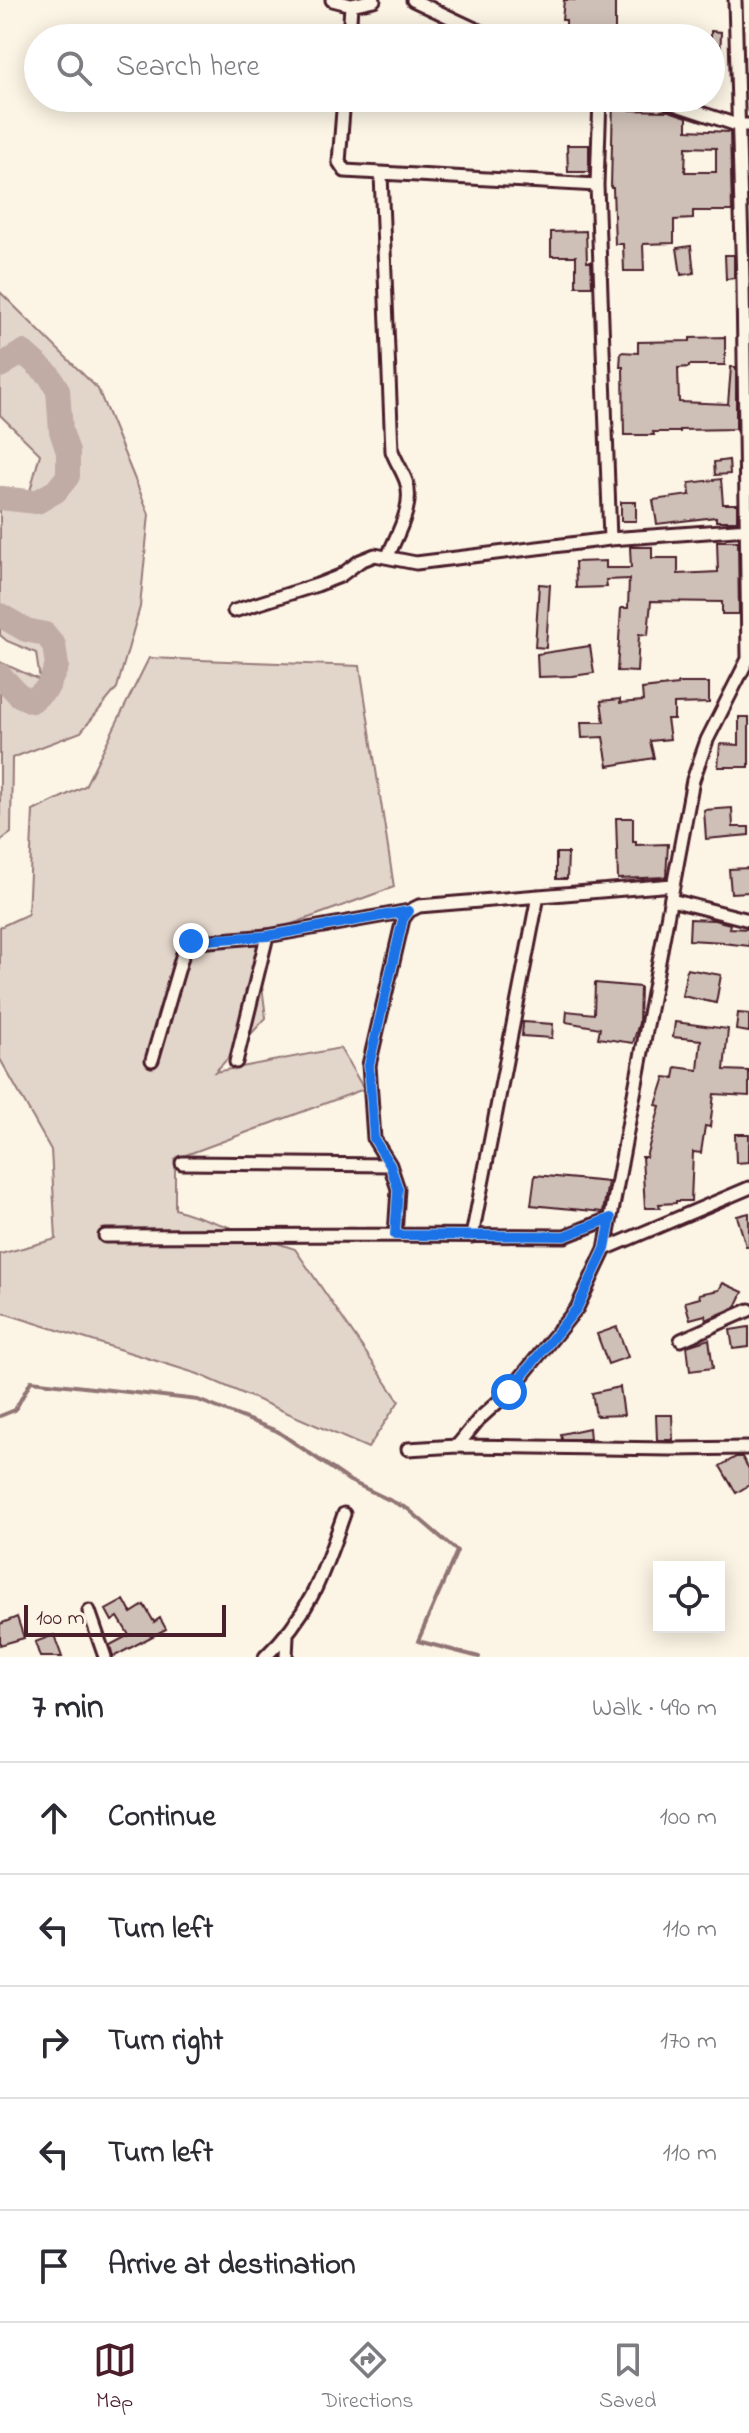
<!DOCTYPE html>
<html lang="en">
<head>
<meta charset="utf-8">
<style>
  body { margin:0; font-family:"Indie Flower",sans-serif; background:#f2f2f3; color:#2b2b33 }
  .controls { position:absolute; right:24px; bottom:24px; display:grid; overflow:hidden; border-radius:0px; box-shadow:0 4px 20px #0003 }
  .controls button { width:72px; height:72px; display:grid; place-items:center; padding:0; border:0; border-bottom:2px solid #e1e1e2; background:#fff; color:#2b2b33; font:40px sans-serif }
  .scale { position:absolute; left:24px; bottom:20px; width:202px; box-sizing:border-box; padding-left:8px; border:4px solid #4a1f2b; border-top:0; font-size:22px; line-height:28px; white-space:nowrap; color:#4a1f2b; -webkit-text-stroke:6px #fcf5e5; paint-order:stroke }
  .stop { position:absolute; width:24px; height:24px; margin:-18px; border:6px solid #1a73e8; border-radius:50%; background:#fff }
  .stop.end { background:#1a73e8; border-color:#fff; box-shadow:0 2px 8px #0008 }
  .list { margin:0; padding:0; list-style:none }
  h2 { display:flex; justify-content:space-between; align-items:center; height:104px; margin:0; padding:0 32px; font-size:34px }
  h2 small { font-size:26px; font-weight:400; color:#7c7c81 }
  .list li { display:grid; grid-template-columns:52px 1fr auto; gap:24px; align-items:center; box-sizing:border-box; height:112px; padding:0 32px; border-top:2px solid #e1e1e2 }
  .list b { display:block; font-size:30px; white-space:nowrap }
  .list em { font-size:26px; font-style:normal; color:#7c7c81 }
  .icon { flex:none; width:44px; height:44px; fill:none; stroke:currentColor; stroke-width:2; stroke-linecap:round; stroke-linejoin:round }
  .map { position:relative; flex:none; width:749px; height:1657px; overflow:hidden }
  .search { position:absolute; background:#fff; box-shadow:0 4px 20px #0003; left:24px; right:24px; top:24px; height:88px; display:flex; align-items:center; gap:20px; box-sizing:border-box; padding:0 28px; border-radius:44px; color:#7c7c81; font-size:30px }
  .sheet { height:664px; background:#fff }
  nav { display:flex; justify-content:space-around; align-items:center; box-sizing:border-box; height:112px; border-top:2px solid #e1e1e2; background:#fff; font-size:22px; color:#7c7c81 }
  nav a { display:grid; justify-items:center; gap:4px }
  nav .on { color:#4a1f2b }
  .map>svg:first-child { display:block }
  .green { fill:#e2d5ca; stroke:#967a7a; stroke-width:2 }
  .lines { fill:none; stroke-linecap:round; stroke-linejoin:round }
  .stream { stroke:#917474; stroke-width:4 }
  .river { stroke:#c0aca5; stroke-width:24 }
  .building { fill:#cfc0b7; stroke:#4a1f2b; stroke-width:2; fill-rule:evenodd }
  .street-casing { stroke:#4a1f2b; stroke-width:17 }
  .street { stroke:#fcf5e5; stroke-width:11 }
  .route { stroke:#1a73e8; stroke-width:10 }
</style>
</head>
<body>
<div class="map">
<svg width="749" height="1657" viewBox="0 0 749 1657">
  <rect width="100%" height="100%" fill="#fcf5e5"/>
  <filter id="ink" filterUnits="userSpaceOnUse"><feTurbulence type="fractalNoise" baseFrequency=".0125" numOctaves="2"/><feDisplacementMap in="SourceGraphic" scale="16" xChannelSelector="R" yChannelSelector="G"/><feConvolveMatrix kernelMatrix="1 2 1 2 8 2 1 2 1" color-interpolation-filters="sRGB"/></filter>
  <g filter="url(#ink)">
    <path class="green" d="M0,292L98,389L149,514L140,607L117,688L81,732L12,758L11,833L0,841V662L40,680L36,653L7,641L0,635V487L30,491L40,454L0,415Z
      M149,658L360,666L394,887L256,937L266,1018L215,1072L340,1048L364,1089L175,1159V1209L295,1249L399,1401L368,1448L198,1374L0,1312V1254L56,1239L51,1150L0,1059V927L28,914L33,811L85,786Z"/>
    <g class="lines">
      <path class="stream" d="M0,1416L15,1410L31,1381L198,1400L277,1431L350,1481L408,1509L457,1551L418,1641L479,1657"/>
      <path class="river" d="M0,366L23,352L49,375L58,390L61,431L68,452V476L56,491L37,502L0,498
        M0,615L26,630L45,634L54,645L57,666L47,688L32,701L19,695L0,675"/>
    </g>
    <path class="building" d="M564,0H615V38H566V20H562Z
      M711,31L721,32L720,62H711Z
      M554,98H592L591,109L554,107Z
      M613,98H630V110L669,111L687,117V130L730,132L732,211H693V219L674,220V243L643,244L644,271H624L623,244H615L613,188H611ZM686,147L716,148V172H685Z
      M567,145H589V172H568Z
      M586,231L587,262H591L592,286H576V256H551V232Z
      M691,246L694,273L681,275L677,248Z
      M725,255H734V278L726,279Z
      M725,337V365H689V367L678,368L679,402L728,404L731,367H736V429L680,430V432H653L654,435H624L623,367H620L621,352L638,353V342L690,341V338Z
      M729,460L730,474L715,475L714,462Z
      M721,479L723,504H737V521H716V517L657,524L653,500L690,495L689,483Z
      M621,502H636V521H621Z
      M717,541H738L739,614H722V602L651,601L648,635L639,634L637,672L617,671L621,608H628L629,579L606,580L607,587L576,588L575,562L606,561V568H631L630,547H652V558H678V574L718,572Z
      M539,584L550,585L546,648L535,647Z
      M590,646L594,673L573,676L538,677L537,654Z
      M678,683H709V703L674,704V719H667L670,739L650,741L654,758L608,766L603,737L582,738L581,722H604L601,701L620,699V703L643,701L642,689L678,685Z
      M739,717H749V767H718L720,744L739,745Z
      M732,808L733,827H749V835L706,839L704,810Z
      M616,818H633V842H636V845L668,844L666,877L618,879Z
      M556,853H568L567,879H556Z
      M749,868V892L731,893L729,869Z
      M690,919L714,920L730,924L729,928L749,929V946L723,943V942L689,940Z
      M687,969L721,975L716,1003L682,996Z
      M595,983L640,987L639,1023L633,1043L598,1038L600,1028L566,1022L567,1011L594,1014Z
      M738,1013L749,1014V1032L736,1030Z
      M523,1022L553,1024L552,1038L522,1036Z
      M675,1022L728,1029L724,1070L749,1071V1096L714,1094L710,1127L705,1126L701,1153L693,1152L691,1201H676V1203L659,1204L660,1208H645L642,1157H646L660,1106L656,1105L665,1077L674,1078L676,1067L698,1070L701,1040L673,1037Z
      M735,1134H749V1162L736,1163Z
      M535,1175L608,1182L603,1212L531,1205Z
      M749,1213V1246H746L737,1216Z
      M723,1283L743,1292L736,1307L706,1320L705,1315L690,1319L685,1302L700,1298L699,1294L719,1290Z
      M617,1327L628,1357L608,1364L597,1334Z
      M749,1327V1347L733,1349L730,1330Z
      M709,1339L713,1368L690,1371L687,1346Z
      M620,1387L624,1415L596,1416L592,1393Z
      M656,1415H672L673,1440H657Z
      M589,1428L590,1439H562L561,1434Z
      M736,1457H742L749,1469V1485L736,1493L720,1466Z
      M124,1600L131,1613L144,1605L154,1622L160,1618L166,1629L113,1657L110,1645L129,1635L118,1617L112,1621L106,1610Z
      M17,1617L24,1638L0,1645V1624Z
      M54,1635L62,1657H40L35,1642Z"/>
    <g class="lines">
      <g class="street-casing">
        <path id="street" d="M332,0L351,5L374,0
          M413,0L494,38
          M735,0L743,282L748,657
          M349,38L351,5
          M344,98L339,162L345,171L597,185
          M600,98L597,185L610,539
          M656,98L737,125H749
          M381,174L392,451C396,462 402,470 406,481C415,505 397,534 388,556
          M234,611L317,585L340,576L360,561L375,555L416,563L610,539L749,529
          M671,900L749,920
          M152,1060L186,943L267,936L409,911
          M236,1062L267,936
          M182,1163L390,1165
          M611,1218L565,1236L395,1235L398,1189L390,1165L374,1139L369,1065L403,919L409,911L419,906L673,885
          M105,1236L395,1235
          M472,1236L538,896
          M605,1249L749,1188
          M681,1340L749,1310
          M457,1446L670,1449L749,1448
          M408,1449L457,1446L479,1419L509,1392L577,1308L605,1249L693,780L707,740L749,657
          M89,1611L105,1657
          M265,1657C312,1612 323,1573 344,1514
          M286,1657L287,1636"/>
      </g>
      <use href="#street" class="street"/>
    </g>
  </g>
  <g class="lines" filter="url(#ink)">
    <path class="route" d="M191,941L267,936L409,911L403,919L369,1065L374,1139L390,1165L398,1189L395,1235L565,1236L611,1218L605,1249L577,1308L509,1392"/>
  </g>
</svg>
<div class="controls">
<button><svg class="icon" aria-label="locate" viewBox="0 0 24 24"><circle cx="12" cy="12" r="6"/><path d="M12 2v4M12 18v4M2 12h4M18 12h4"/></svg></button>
</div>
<div class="scale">100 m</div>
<div class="stop" style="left:509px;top:1392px"></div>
<div class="stop end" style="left:191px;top:941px"></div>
<div class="search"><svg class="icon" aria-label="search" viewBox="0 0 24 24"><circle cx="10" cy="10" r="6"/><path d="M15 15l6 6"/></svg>Search here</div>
</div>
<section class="sheet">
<h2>7 min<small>Walk · 490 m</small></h2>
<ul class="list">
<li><svg class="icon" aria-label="ahead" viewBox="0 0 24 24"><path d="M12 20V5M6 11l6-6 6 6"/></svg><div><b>Continue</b></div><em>100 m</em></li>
<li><svg class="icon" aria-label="left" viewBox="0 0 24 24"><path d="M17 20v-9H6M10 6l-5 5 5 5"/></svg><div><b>Turn left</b></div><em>110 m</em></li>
<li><svg class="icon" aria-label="right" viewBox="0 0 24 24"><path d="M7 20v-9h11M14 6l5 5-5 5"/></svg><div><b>Turn right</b></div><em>170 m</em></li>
<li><svg class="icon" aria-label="left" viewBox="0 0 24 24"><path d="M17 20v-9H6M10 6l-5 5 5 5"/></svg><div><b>Turn left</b></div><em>110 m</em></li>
<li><svg class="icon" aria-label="arrive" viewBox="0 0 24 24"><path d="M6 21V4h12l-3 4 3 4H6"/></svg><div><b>Arrive at destination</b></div></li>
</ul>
</section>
<nav>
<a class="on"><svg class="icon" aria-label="map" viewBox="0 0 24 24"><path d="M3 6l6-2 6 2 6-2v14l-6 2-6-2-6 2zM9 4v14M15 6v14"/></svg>Map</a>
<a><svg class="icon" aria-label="directions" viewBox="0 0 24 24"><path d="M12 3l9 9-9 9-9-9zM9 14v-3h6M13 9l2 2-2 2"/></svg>Directions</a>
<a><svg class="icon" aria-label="saved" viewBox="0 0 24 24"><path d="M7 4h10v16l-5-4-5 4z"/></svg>Saved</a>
</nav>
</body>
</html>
